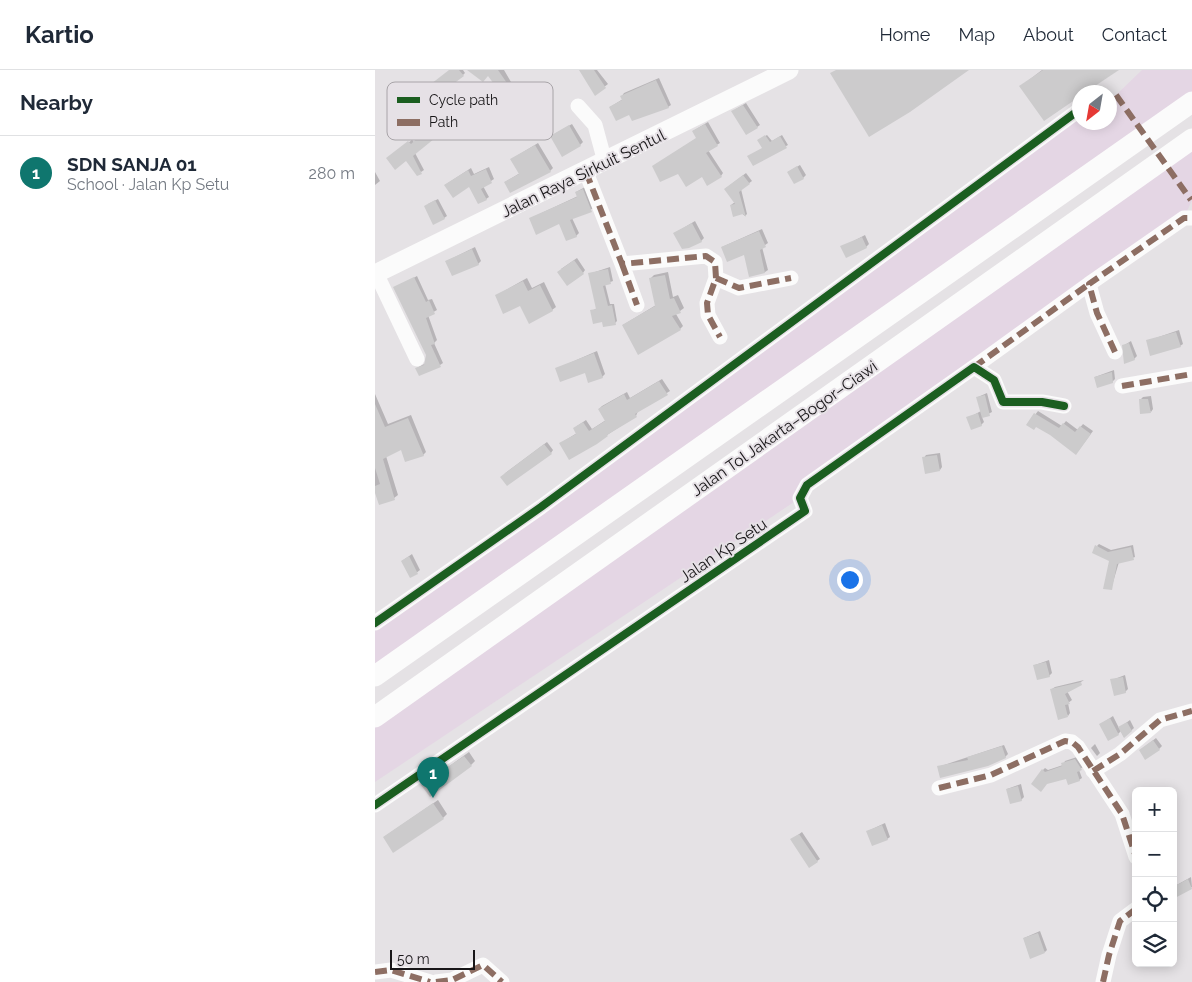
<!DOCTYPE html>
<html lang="en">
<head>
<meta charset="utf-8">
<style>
  body { margin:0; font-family:Raleway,sans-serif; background:#f2f2f3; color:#1f2937 }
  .controls { position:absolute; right:15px; bottom:15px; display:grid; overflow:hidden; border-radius:8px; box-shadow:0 2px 12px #0003 }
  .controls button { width:45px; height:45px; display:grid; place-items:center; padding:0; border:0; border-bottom:1px solid #e0e1e3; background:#fff; color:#1f2937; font:25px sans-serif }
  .compass { position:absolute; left:697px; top:15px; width:45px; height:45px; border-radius:50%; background:#fff; box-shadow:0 2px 12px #0003; rotate:211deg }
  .scale { position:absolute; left:15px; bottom:12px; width:85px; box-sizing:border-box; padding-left:5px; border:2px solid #181618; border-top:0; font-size:14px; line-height:18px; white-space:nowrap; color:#181618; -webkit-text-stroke:4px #e6e1e6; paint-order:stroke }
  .you { position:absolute; left:474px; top:509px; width:18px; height:18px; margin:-12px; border:4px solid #fff; border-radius:50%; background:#1a73e8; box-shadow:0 0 0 8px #1a73e833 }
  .badge { display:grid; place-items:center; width:32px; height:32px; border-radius:50%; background:#0f766e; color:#fff; font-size:16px; font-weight:700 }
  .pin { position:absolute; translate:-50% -41px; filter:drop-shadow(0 1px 2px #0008) }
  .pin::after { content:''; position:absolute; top:26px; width:18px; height:15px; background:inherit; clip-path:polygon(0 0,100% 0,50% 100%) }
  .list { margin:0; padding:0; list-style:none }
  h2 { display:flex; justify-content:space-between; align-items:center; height:65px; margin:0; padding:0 20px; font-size:21px }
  h2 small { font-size:16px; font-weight:400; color:#747a83 }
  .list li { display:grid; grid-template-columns:32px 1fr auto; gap:15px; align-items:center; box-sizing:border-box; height:75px; padding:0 20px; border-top:1px solid #e0e1e3 }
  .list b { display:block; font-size:19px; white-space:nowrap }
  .list p { margin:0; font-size:16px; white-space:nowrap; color:#747a83 }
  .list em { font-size:16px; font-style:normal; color:#747a83 }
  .icon { flex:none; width:28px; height:28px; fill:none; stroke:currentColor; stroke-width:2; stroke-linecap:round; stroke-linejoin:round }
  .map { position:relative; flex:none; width:817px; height:912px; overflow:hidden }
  header { display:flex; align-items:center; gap:30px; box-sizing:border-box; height:70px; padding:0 25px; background:#fff; border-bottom:1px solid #e0e1e3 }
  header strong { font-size:24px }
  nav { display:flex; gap:28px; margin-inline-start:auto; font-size:18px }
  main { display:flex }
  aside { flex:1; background:#fff }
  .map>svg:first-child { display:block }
  .green { fill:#e4d6e4 }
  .shadow { fill:#0003 }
  .building { fill:#cccbcc }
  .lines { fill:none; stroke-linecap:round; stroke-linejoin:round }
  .minor { stroke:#fbfbfb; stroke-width:15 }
  .major { stroke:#fbfbfb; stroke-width:19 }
  .highway { stroke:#fbfbfb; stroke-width:21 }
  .quiet { stroke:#8d6e63; stroke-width:6; stroke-dasharray:12 6; stroke-linecap:butt }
  .cycleway-casing { stroke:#e6e1e6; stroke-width:11 }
  .cycleway { stroke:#1b5e20; stroke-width:8 }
  .labels { text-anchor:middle; stroke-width:4; stroke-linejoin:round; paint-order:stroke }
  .street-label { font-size:16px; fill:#181618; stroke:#e6e1e6 }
  .key { fill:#e6e1e6; stroke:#a8a4a8; stroke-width:1 }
  .key-label { font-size:14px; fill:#181618 }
</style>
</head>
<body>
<header>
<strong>Kartio</strong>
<nav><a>Home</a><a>Map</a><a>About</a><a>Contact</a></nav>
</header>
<main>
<aside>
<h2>Nearby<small></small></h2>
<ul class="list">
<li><span class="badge">1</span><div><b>SDN SANJA 01</b><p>School · Jalan Kp Setu</p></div><em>280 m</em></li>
</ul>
</aside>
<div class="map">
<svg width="817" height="912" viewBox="0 0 817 912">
  <rect width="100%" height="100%" fill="#e5e2e5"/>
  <path class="green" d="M767,0H817V31L0,606V553L704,40V52H734L735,27L741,25Z
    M817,69V130L809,148L425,428L0,712V647Z"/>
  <path class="shadow" d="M75,0H88L90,3L88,5Z
    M94,0H129L136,12L125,21L113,4Z
    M205,0H222L233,14L220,24Z
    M667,0H742L709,22H704V25L669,49L646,16Z
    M284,8L296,35L293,37L255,43L235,37L248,29L247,26L249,23Z
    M371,33L385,55L382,57L361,39Z
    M76,44L85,55L82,58H71L40,83L49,100L46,102L32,90L15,86L37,70L39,72L63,51Z
    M333,52L345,73L333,80L348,103L346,106L304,102L279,96L322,68L318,61Z
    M197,54L208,72L205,75L176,66Z
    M392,65L397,71L407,65L413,75L378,94L389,78L386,69Z
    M163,73L178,98L175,101L130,112L145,103L140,87Z
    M425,95L431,105L428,108L413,102Z
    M114,97L119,109L108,116L114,127L111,129L95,115H70L96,98L99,104Z
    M0,102L5,111L0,115Z
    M371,103L377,111L366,119L372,144L370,146L356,135L360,132L350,119Z
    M210,117L219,138L197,148L204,163L201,166L185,152L156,148L203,126L201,122Z
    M63,129L72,146L69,148L53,134Z
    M320,151L329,168L326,171L300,163Z
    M387,159L393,173L387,177L393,200L390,202L375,205L370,184L347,177Z
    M490,165L494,174L491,177H467Z
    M100,177L106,191L103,194L72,191Z
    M202,188L210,200L208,203L186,199Z
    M235,197L238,211L230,214L235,234H239L242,251L240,253L228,250L217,241L222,238L214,204Z
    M293,202L298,227L303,225L309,238L301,244L308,256L305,259L248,255L281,235L275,209L279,205Z
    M42,206L53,230L57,229L62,240L53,245L62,270L59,273L68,293L65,295L42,298L51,293L52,285L20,218Z
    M152,208L157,218L169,212L181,237L177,240L146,234L122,225Z
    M804,260L808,274L805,276L772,271Z
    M756,271L762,286L759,289L748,276Z
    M222,281L230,304L227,307L211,302L181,299Z
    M739,300L740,309L737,312L720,307Z
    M287,309L295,321L263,341L261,346L232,365L189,371L202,363V356L211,350L217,359L231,350L224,339L227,336L252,322L255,328Z
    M612,323L617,342L607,347L609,352L606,355L593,348L606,341L603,327Z
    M0,324L13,354L36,345L51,382L48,385L27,378L11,386L23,425L19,428L0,419Z
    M776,326L778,339L776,342L765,330L768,327Z
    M663,341L687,356L691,351L703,360L708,354L718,361L703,381L661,355L653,354Z
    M172,372L178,380L176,383L129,404Z
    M565,383L567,397L565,400L549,388L551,385Z
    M724,474L736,480L758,475L760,487L744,492L736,519L735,491L722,476Z
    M37,484L45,500L36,507L27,491Z
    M674,590L677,603L674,606L660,595Z
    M750,605L753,619L750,622L737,610Z
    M709,610L692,621L697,630L693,633L695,643L693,646L677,619L680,617Z
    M738,646L744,658L755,650L759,658L749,667L746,661L743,664L726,654Z
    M781,668L787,676L784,679L768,678Z
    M720,674L725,683L722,686L716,678Z
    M629,675L633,684L630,687L563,697Z
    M94,682L100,691L96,695L48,715Z
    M702,687L708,697L704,700L707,708L704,710L692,707L672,713L668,700L670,698L673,700L688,695L690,691Z
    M646,714L649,727L646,730L632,719Z
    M63,730L72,744L68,748L9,767Z
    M510,753L515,767L512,769L493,761Z
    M427,762L445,789L442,791L420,767Z
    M816,807L817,817L798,827V817Z
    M665,861L672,880L670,882L649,868Z"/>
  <path class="building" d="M74,0H84L89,6L28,51L21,41Z
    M92,0H123L134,16L125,22L113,6L108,12Z
    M204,0H219L231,18L220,26Z
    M461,0H594L535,42L494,67L455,3Z
    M668,0H744L711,22H704V27L669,51L644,16Z
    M281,10L294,38L257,51L254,45L241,51L234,37L247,30L245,26Z
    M368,35L383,58L371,65L356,41Z
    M73,45L83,59L74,65L70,60L38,86L47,104L42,106L31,91L20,100L11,88L33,71L36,74L59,53Z
    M330,54L343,76L331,83L347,107L332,116L327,107L311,117L303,104L285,112L277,96L321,68L317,61Z
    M194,55L206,76L187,87L175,66Z
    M390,65L395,72L405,66L412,78L378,96L372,86L387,78L382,70Z
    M160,75L176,102L135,123L129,112L144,104L135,89Z
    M422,96L429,109L419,114L412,102Z
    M111,99L117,113L106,119L112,130L103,134L94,117L78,128L69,115L93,100L96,106Z
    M368,105L375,114L364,122L371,147L368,144L358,147L355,135L360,134L349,119Z
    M208,119L217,142L195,150L202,167L191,171L184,154L161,165L154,148L202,127L200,122Z
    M60,130L70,149L58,155L49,136Z
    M317,153L327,172L314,178L307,179L298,163Z
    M384,161L391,177L385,180L390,203L374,207L369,185L352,192L346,177Z
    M487,167L492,178L471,188L465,176Z
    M97,179L104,195L77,206L70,191Z
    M199,190L209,204L192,216L182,202Z
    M233,199L236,214L228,216L233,236L237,235L241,255L228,257L227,252L218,254L215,240L221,239L213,203Z
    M290,205L295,229L299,228L306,243L297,246L306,260L263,285L247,255L280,236L274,208Z
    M39,207L51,232L54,230L60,244L51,248L60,274L56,275L66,297L44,306L40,298L49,295L51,285L18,217Z
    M148,211L153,221L165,215L178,241L154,254L145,236L128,244L120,225Z
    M801,262L806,277L775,286L771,270Z
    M754,273L760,290L749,294L747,275Z
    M219,283L228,308L213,313L210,303L185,312L180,298Z
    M737,302L738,313L722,318L719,307Z
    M284,311L293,325L260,344L262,347L232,365L233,366L222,374L194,390L184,373L201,364L198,358L208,352L214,361L230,351L223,339L249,324L252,330Z
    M610,325L615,346L607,348L601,327Z
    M764,329H773L776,343L765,344Z
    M0,334L10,357L33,348L49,386L30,392L26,380L8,389L20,430L4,435L0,423V416L5,414L0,398Z
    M603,343L607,356L596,360L591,347Z
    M659,343L684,358L688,353L700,362L705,356L716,364L701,385L675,365L661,357L659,360L651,355Z
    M169,374L177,384L132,416L125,407Z
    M562,385L565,401L550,404L547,387Z
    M720,475L733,482L756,477L759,490L742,494L737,520L728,519L734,491L717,483Z
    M34,486L43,504L35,508L26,491Z
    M671,592L675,607L662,610L658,595Z
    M748,607L751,623L739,626L735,609Z
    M706,612L707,615L690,624L695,634L690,635L693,647L683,650L675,619Z
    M735,648L744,665L733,671L724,654Z
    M752,652L757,661L749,668L743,657Z
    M778,670L785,680L770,690L764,680Z
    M627,676L631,688L613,696L565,708L562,696L593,690L592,687Z
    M89,686L97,696L55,727L46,715Z
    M700,689L707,700L702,702L705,711L693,715L691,709L672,714L666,722L656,714L667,699L670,702L687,696L686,693Z
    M643,716L647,731L635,734L631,719Z
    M58,733L69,749L18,783L8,767Z
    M507,755L513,770L497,776L491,761Z
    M424,764L443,792L434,798L415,769Z
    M813,809L817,819L798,829V817Z
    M663,863L670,883L655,889L648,868Z"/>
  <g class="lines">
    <path class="minor" d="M203,36L220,55L230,92
      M211,102L247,194L331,186L340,192L341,208L332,233L333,245L345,267
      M247,194L262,235
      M1,203L42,289
      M341,208L364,218L416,208
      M740,282L722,243L714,214L809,148H817
      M599,297L714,214
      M747,316L817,304
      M0,553L166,437L704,40
      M718,701L745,684L785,650L817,641
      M564,718L616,705L690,671L697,672L703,677L747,744L761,787
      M0,735L430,441L425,428L432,415L599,297L619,310L628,332H667L689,336
      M0,902L16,900L55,912
      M61,912L77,910L108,895L127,912
      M728,912L734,885L745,851L761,839"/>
    <path class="major" d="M0,204L414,0"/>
    <path class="highway" d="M0,606L817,32
      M0,647L817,69"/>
    <path class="quiet" d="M741,25L816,130
      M211,102L247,194L331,186L340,192L341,208L332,233L333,245L345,267
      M247,194L262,235
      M341,208L364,218L416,208
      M740,282L722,243L714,214L809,148H817
      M599,297L714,214
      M747,316L817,304
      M718,701L745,684L785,650L817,641
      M564,718L616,705L690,671L697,672L703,677L747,744L761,787
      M0,902L16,900L55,912
      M61,912L77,910L108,895L127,912
      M728,912L734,885L745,851L761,839"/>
    <g class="cycleway-casing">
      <path id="cycleway" d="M0,553L166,437L704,40
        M0,735L430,441L425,428L432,415L599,297L619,310L628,332H667L689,336"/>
    </g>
    <use href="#cycleway" class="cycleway"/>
  </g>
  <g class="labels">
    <g class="street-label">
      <text transform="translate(208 103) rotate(-26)" y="6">Jalan Raya Sirkuit Sentul</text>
      <text transform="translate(409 358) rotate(-35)" y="6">Jalan Tol Jakarta–Bogor–Ciawi</text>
      <text transform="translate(348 480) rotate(-34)" y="6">Jalan Kp Setu</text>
    </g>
  </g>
  <rect x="12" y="12" width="166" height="58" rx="8" class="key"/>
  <rect x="22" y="27" width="23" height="6" fill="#1b5e20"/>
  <rect x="22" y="49" width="23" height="7" fill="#8d6e63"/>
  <g class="key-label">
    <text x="54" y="35">Cycle path</text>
    <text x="54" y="57">Path</text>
  </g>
</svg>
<div class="controls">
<button>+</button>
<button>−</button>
<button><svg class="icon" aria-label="locate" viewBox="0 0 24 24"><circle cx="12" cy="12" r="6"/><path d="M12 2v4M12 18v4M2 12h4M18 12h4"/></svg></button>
<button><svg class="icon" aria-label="layers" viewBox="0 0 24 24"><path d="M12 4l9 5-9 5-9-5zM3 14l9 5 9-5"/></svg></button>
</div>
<svg class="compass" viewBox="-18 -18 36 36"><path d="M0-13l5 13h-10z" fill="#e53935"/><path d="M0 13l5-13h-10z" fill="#747a83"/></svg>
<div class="scale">50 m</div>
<div class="you"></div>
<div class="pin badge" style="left:58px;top:728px">1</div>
</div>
</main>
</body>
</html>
